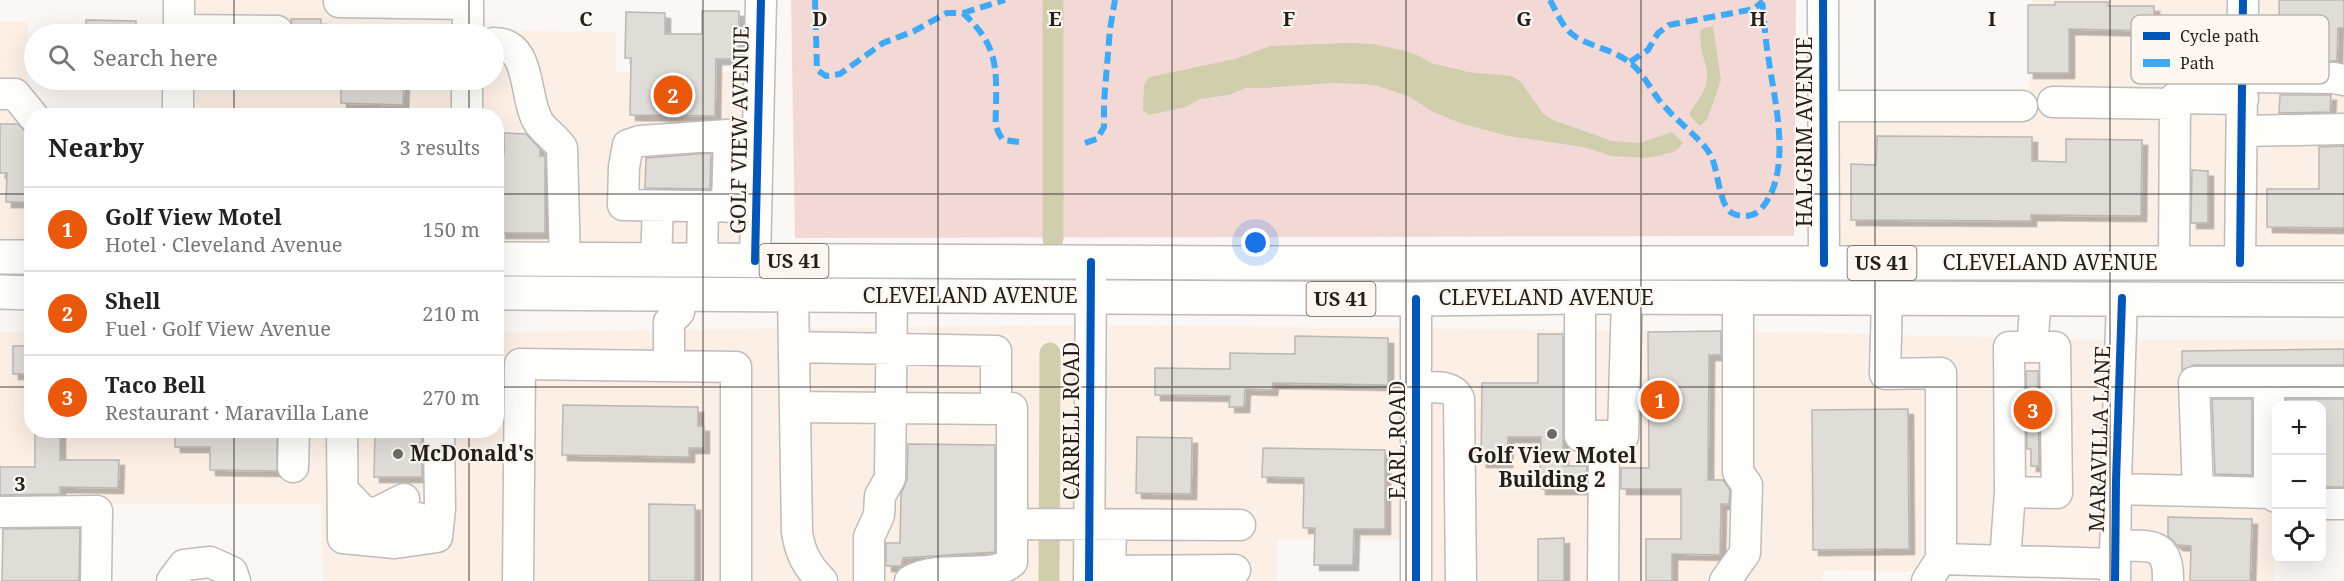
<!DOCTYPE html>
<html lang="en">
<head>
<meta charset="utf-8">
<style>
  body { margin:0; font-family:"Noto Serif",serif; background:#f6f6f6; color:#222 }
  .controls { position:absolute; right:18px; bottom:18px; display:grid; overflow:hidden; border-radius:12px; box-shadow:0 6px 24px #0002 }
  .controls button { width:54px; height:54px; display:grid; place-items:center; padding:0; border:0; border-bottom:2px solid #e0e0e0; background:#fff; color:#222; font:30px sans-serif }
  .you { position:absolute; left:1256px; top:243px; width:21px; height:21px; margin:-15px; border:4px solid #fff; border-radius:50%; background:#1a73e8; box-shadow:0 0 0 9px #1a73e833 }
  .badge { display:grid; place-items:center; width:39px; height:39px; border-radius:50%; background:#ea580c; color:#fff; font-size:20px; font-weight:700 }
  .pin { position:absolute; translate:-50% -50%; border:3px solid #fff; box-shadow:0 2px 6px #0006 }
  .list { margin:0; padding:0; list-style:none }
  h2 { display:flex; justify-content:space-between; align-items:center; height:78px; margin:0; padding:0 24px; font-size:26px }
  h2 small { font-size:20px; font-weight:400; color:#767676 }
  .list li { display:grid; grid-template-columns:39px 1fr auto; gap:18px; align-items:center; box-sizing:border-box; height:84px; padding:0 24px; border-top:2px solid #e0e0e0 }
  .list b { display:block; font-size:22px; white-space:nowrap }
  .list p { margin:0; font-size:20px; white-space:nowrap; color:#767676 }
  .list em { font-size:20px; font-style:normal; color:#767676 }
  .icon { flex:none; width:33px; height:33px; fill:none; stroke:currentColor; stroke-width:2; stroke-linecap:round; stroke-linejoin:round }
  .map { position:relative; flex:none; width:2344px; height:581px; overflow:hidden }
  .search { position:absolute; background:#fff; box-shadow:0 6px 24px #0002; left:24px; top:24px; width:480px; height:66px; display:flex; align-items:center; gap:15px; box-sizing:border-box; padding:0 21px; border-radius:33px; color:#767676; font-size:22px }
  .panel { position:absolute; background:#fff; box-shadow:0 6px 24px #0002; left:24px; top:108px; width:480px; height:330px; border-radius:24px }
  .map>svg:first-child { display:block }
  .built { fill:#fcf0e6 }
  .green { fill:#f3d9d6 }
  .water { fill:#d1ceae }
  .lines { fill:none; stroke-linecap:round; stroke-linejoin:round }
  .canal { stroke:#d1ceae; stroke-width:21 }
  .building { fill:#e0ddd9; stroke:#bab7b3; stroke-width:1.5; filter:url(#shadow) }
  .minor-casing { stroke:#bfbcb9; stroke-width:33 }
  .major-casing { stroke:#bfbcb9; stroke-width:36 }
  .minor { stroke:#fefefd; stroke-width:30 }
  .major { stroke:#fefefd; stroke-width:33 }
  .quiet { stroke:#3fa9f5; stroke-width:6; stroke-dasharray:12 6; stroke-linecap:butt }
  .cycleway-casing { stroke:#fef6f0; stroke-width:11 }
  .cycleway { stroke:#0057b8; stroke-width:8 }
  .grid { fill:none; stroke:#231f1b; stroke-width:1.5; stroke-opacity:0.55 }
  .poi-dot { fill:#6e6b67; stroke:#fef6f0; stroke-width:2 }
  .labels { text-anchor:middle; stroke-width:4.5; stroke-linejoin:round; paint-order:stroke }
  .shield { fill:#fef6f0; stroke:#65605b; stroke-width:1.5 }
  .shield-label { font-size:20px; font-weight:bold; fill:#231f1b }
  .street-label { font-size:21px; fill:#231f1b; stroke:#fef6f0 }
  .poi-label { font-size:21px; font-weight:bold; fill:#231f1b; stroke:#fef6f0; text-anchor:start }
  .key { fill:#fef6f0; stroke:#bcb6b0; stroke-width:1.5 }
  .key-label { font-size:16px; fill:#231f1b }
  .grid-label { font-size:20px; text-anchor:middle; font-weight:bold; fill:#231f1b; stroke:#fef6f0; stroke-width:4.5; stroke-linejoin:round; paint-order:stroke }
</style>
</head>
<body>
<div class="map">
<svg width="2344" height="581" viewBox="0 0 2344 581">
  <defs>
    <filter id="shadow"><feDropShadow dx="5.5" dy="5.5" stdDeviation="0" flood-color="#0004"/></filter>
  </defs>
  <rect width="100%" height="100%" fill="#faf7f4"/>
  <path class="built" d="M186,0H467V30L616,32V72H758L770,247L497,246L496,116H32L31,247H0V21L28,22V112L185,110V80H494V34H186Z
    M2032,0H2344V252L1826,251L1824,98L2029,92Z
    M1078,325V581H323L321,504L0,503V332H31L32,430H496L497,332Z
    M1101,325L1825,333L2098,340H2344V518L2322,517V406H2276L2274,581H2125V569L1988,573L1824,570L1823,581H1429V541L1277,539V581H1100Z"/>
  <path class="green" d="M791,0H1796L1794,236L795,238Z"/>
  <path class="water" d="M1713,26L1721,80L1707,120L1700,126L1689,115C1695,102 1709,90 1707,72C1704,56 1698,46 1701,29Z
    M1348,43L1373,44L1401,50L1417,55L1431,63L1468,72L1512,76L1521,82L1543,114L1553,120L1612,141L1640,143L1672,132L1683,143L1676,151L1658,156L1644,158L1612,156L1583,147L1508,136L1460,123L1431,111L1410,97L1378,86L1364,84L1331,83L1265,88H1245L1229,95L1200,99L1186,107L1149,115L1143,110L1144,85L1149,77L1235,59L1270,46Z"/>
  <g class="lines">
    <path class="canal" d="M1053,239V0
      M1049,581L1050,353"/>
  </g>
  <path class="building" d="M2279,0H2344V28H2338L2337,61L2280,60Z
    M2055,2H2108V6H2154V31L2069,29V73H2028V5H2055Z
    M702,11H739L738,59H716L715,116L630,115L631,58H625L626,12L665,13V34H702Z
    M291,19H321V34H293Z
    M86,20L136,21V34H86Z
    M341,80H404L403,105L341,103Z
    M2280,95H2331L2330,112L2279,113Z
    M0,124H18L26,132L32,133V202H6L7,173H0Z
    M504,133L526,134L540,149V156H545V233H500L501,155H504Z
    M1877,136L2032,137V161L2066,162V139L2142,140L2141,216L2031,215V221L1851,220V164L1876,165Z
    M2344,146V228L2267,227V189H2319V147Z
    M711,153L710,189L645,188L646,158Z
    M2192,170L2208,171V223H2191Z
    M1721,331V355H1709L1708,480H1723L1730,490L1729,504H1721L1720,555L1672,554V581H1646V539H1681V489H1621V468H1649L1648,332Z
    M1538,334H1563V466H1587L1586,489H1540L1541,437H1508L1507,462H1481L1482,383H1538Z
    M1295,336L1388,338V385L1273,383L1272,390L1245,389L1244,407H1229L1230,396L1155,395V368L1230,369V353L1295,354Z
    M13,346H32V374H13Z
    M2344,349V365H2194L2182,370V351Z
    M2026,371H2038L2039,466H2031V449H2027Z
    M2212,399H2252V475L2215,474Z
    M2286,399H2344V487H2322V405H2286Z
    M563,405L698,407V426H704V448H689V457L562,455Z
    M1908,409L1909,549L1813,550L1812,410Z
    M35,430H60V460H119L118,488L60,487V494L0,495V467H35Z
    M175,430H277V471L210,470V447H175Z
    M375,430H422V477H374Z
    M1137,437L1192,438L1191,494L1136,493Z
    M908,444L995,445V552L903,558L901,566H886V543H900L901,494L907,479Z
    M1263,448L1385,450V529H1354L1353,565H1314L1315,528H1303L1304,478L1262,477Z
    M649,504L695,505V581H649Z
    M2168,517L2252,519L2250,581H2190L2191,546L2177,545L2168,536Z
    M80,528L79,581H2L3,529Z
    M1564,538V581H1538V539Z"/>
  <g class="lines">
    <g class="minor-casing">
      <path id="minor" d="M1823,0L1824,263
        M339,2L468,4
        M179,30L277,31
        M179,34V0
        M468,34V0
        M494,43C533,43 523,99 539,123C546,133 556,138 562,148L565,260
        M2243,77L2334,78L2344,80
        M0,94H15L33,116
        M2053,102L2175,104
        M1823,106H2022
        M178,116V80
        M467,116V80
        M2242,131L2344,129
        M727,207L729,136
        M756,207L623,205L624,167L628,145L640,141L757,133
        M656,260L658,206
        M702,261L703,206
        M755,261L761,0
        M2174,263L2175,98L2243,99
        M2240,263L2243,0
        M793,295L797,532C800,553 807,566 822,581
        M1580,297V436H1623L1627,297
        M1887,298L1885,374L1941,373V559L1927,581
        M794,347L996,351V409L1012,408V562C990,581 942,563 910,581
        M2032,347L2036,299
        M669,366V322L679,312V295
        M2269,382V493
        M1416,388C1431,388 1452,383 1459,399L1461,581
        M795,407L996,409
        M342,430L343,538L395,543L437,537L440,509L439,430
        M293,467L294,430
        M2115,489L2198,491
        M344,491L362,510L374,514L387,523H408L418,518
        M2276,497L2269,493L2198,491L2194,382H2344
        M2322,504H2344
        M0,512L97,511L96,581
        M374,514L404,499
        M1013,524L1240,525
        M1111,526L1110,571L1235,570
        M2115,545C2148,547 2169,539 2168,581
        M1941,559L2115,564
        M2005,561L2010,492L2009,347H2055L2057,493L2010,492
        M172,581L184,565L210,562L232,572L235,581
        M518,581L520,364L736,367V581
        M869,581V537L879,515L880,496L890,478L892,296
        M1089,581L1091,262
        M1416,581V299
        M1603,581L1604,436
        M1725,581L1745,553L1747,485L1738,472V298
        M2115,581L2116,481L2122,298"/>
    </g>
    <g class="major-casing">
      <path id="major" d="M0,257H32
        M496,259L1236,263H2344
        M0,292L32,293
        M496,293L1416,299L1580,297L2344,300"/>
    </g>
    <use href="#minor" class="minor"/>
    <use href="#major" class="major"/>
    <path class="quiet" d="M815,0L817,70L826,76L840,74L883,43L914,31L947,13H963C995,43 997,62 996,105C996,121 993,126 1003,140L1019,142
      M1550,0C1557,13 1563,29 1576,37C1600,51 1623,50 1642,75C1650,86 1656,98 1666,108C1677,121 1702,140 1710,154C1719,170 1718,204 1732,213C1741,218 1754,217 1761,209C1794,171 1774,100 1768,55C1765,37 1764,18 1762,0
      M963,13L1005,0
      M1630,62L1648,50L1658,33L1669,25L1754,9L1763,1
      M1085,143L1097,139L1104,127V102L1110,29L1115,0"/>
    <g class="cycleway-casing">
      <path id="cycleway" d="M1823,0L1824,263
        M755,261L761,0
        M2240,263L2243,0
        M1089,581L1091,262
        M1416,581V299
        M2115,581L2116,481L2122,298"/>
    </g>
    <use href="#cycleway" class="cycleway"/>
  </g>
  <path class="grid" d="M234,0V34M469,0V34M703,0V581M938,0V581M1172,0V581M1406,0V581M1641,0V581M1875,0V581M2110,0V581M234,80V116M469,80V116M0,194H32M496,194H2344M0,387H32M496,387H2344M234,430V581M469,430V581"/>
  <g class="poi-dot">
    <circle cx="1552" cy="434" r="6"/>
    <circle cx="398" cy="454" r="6"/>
  </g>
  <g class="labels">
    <g class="shield">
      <rect x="759.5" y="244" width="69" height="34" rx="4.5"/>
      <rect x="1847.5" y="246" width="69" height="34" rx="4.5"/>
      <rect x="1306.5" y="282" width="69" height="34" rx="4.5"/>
    </g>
    <g class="shield-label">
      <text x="794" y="268">US 41</text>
      <text x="1882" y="270">US 41</text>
      <text x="1341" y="306">US 41</text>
    </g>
    <g class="street-label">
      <text transform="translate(740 130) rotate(-89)" y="7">GOLF VIEW AVENUE</text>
      <text transform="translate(1805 132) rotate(-90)" y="7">HALGRIM AVENUE</text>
      <text x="2050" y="270">CLEVELAND AVENUE</text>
      <text x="970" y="303">CLEVELAND AVENUE</text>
      <text x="1546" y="305">CLEVELAND AVENUE</text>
      <text transform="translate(1072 421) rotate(-90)" y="7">CARRELL ROAD</text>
      <text transform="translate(2100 439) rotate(-88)" y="7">MARAVILLA LANE</text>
      <text transform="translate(1398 440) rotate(-90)" y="7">EARL ROAD</text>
    </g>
    <g class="poi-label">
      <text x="410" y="461">McDonald's</text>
      <text x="1552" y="463" text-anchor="middle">Golf View Motel<tspan x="1552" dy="24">Building 2</tspan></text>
    </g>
  </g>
  <rect x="2131" y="15" width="198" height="69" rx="9" class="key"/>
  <rect x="2143" y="32" width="27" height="8" fill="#0057b8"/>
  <rect x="2143" y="59" width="27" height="8" fill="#3fa9f5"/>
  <g class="key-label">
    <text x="2180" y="42">Cycle path</text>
    <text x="2180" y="69">Path</text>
  </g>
  <g class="grid-label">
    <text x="586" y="26">C</text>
    <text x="820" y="26">D</text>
    <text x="1055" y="26">E</text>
    <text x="1289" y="26">F</text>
    <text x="1524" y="26">G</text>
    <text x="1758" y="26">H</text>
    <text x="1992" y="26">I</text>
    <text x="20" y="491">3</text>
  </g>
</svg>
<div class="controls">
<button>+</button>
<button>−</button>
<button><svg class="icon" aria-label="locate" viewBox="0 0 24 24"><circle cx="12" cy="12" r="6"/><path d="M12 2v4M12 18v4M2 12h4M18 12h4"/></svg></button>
</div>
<div class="you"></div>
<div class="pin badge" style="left:1660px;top:400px">1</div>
<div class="pin badge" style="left:673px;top:95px">2</div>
<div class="pin badge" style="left:2033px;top:410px">3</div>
<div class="search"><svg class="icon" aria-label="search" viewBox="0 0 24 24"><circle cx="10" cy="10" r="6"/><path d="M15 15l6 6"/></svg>Search here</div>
<section class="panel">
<h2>Nearby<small>3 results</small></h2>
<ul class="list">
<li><span class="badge">1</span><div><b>Golf View Motel</b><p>Hotel · Cleveland Avenue</p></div><em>150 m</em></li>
<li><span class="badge">2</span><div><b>Shell</b><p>Fuel · Golf View Avenue</p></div><em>210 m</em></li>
<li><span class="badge">3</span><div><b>Taco Bell</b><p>Restaurant · Maravilla Lane</p></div><em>270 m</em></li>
</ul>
</section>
</div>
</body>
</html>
